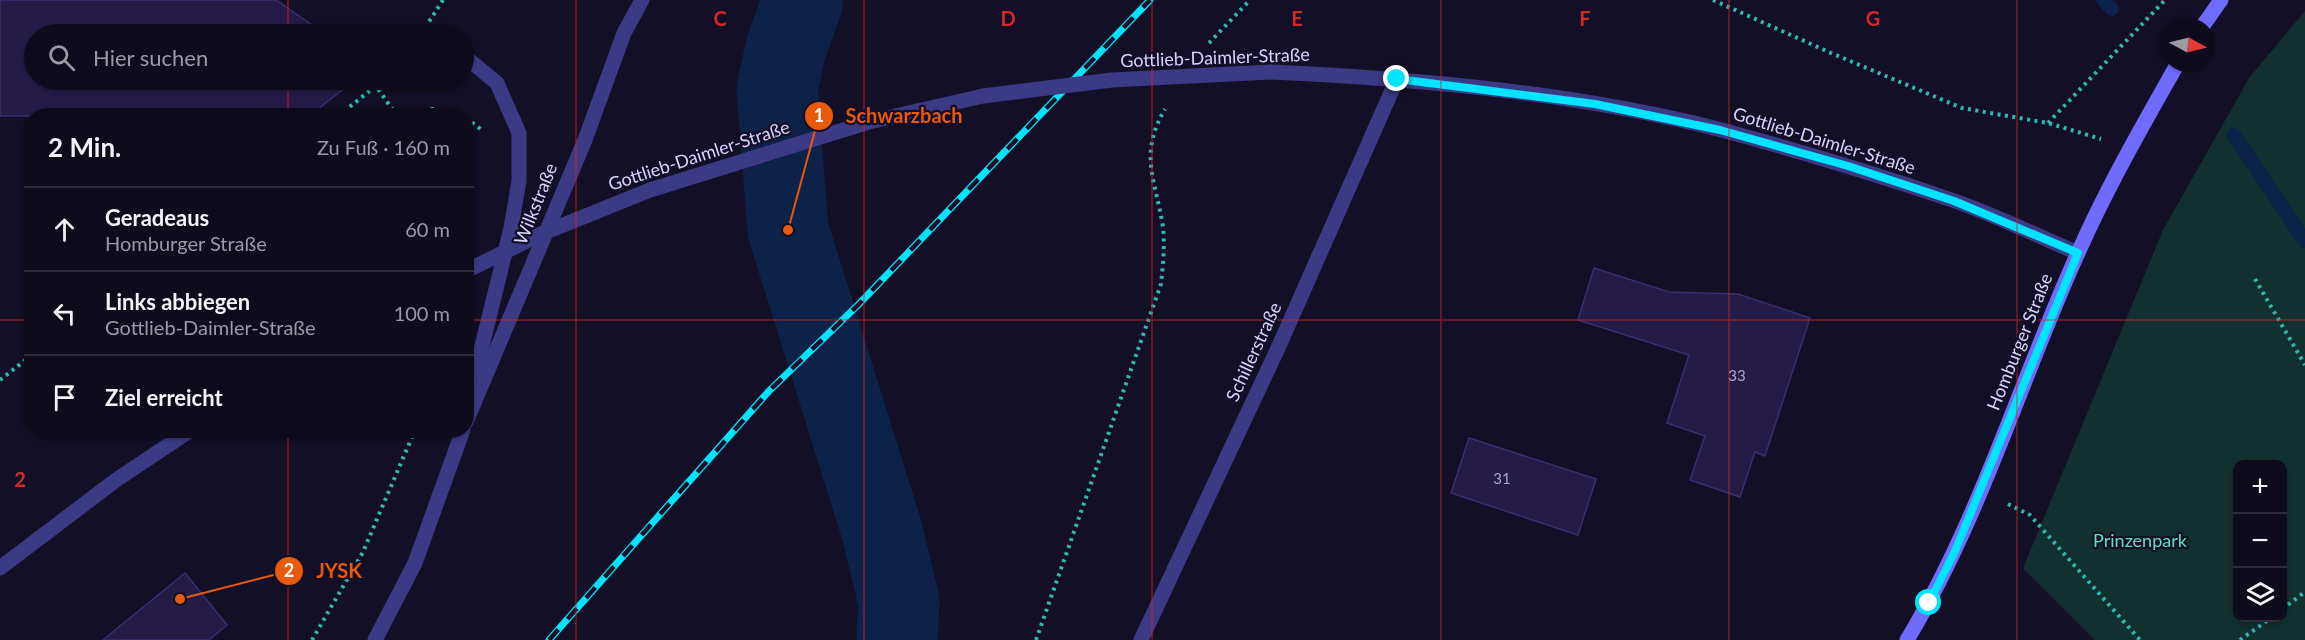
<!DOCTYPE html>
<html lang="de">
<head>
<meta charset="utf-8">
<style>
  body { margin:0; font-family:Lato,sans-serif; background:#1c1929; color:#f1f3f6 }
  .controls { position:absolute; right:18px; bottom:18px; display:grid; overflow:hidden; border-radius:12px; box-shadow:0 2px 4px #0004 }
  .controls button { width:54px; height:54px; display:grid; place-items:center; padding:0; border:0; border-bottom:2px solid #2e2b3b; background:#0e0b1c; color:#f1f3f6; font:30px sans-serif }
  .compass { position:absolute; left:2161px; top:18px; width:54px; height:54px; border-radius:50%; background:#0e0b1c; box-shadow:0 2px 4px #0004; rotate:97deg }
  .stop { position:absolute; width:18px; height:18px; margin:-14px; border:4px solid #00e5ff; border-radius:50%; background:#fff }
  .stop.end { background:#00e5ff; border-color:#fff; box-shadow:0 2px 6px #0008 }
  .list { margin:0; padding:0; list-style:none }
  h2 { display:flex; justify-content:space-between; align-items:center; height:78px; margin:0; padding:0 24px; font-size:26px }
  h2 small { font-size:20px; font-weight:400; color:#9b9ba3 }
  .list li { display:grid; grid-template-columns:39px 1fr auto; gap:18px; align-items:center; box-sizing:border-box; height:84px; padding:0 24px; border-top:2px solid #2e2b3b }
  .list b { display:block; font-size:22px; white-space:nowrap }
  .list p { margin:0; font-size:20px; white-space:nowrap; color:#9b9ba3 }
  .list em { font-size:20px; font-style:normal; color:#9b9ba3 }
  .icon { flex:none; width:33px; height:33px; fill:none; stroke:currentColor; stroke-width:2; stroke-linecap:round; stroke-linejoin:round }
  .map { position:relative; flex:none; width:2305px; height:640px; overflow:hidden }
  .search { position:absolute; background:#0e0b1c; box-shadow:0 2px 4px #0004; left:24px; top:24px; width:450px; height:66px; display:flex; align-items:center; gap:15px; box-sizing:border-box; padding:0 21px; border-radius:33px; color:#9b9ba3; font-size:22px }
  .panel { position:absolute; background:#0e0b1c; box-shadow:0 2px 4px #0004; left:24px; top:108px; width:450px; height:330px; border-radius:24px }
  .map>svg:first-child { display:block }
  .green { fill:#12302f; fill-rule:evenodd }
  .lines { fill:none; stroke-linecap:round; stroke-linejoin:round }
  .stream { stroke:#0c2248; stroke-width:14 }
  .river { stroke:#0c2248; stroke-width:81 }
  .building { fill:#241b47; stroke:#3b2d73; stroke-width:1.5 }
  .path { stroke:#2fb8b0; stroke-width:4; stroke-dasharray:3 4.5; stroke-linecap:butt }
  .service { stroke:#3d3a85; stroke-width:15 }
  .minor { stroke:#3d3a85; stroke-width:15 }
  .tertiary { stroke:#3d3a85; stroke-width:15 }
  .secondary { stroke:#6f6bff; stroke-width:15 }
  .rail-casing { stroke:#00e5ff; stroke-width:7 }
  .rail { stroke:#130f26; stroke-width:4.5; stroke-dasharray:14; stroke-linecap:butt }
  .tertiary-bridge { stroke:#3d3a85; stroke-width:15 }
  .route { stroke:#00e5ff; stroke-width:8 }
  .grid { fill:none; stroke:#d62828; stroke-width:1.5; stroke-opacity:0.55 }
  .labels { text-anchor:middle; stroke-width:4.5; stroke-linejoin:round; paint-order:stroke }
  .number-label { font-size:15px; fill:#aca6d1 }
  .street-label { font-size:18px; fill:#d9d4ff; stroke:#130f26 }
  .park-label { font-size:18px; fill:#5fe0c0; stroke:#130f26 }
  .grid-label { font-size:20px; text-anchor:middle; font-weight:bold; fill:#d62828; stroke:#130f26; stroke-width:4.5; stroke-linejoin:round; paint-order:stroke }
  .leader { fill:none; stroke:#e8590c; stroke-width:2 }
  .callout-dot { fill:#e8590c; stroke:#130f26; stroke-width:2 }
  .mark-label { font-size:18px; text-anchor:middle; font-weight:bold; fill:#fff }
  .callout-label { font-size:20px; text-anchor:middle; font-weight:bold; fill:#e8590c; stroke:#130f26; stroke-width:4.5; stroke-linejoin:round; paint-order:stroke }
</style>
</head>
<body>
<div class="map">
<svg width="2305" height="640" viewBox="0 0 2305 640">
  <rect width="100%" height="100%" fill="#130f26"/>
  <path class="green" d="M2305,11V640H2095L2023,568L2163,230L2249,78ZM2238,464H2282V618H2238Z"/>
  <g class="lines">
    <path class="stream" d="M2103,0L2112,9
      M2234,135L2305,241"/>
    <path class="river" d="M803,0L786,48L777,89L788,230L882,531L899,602L897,640"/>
  </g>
  <path class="building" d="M0,0H276L325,34H34V80H355L309,116H0Z
    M1594,268L1669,292L1738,294L1810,318L1765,456L1755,452L1740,497L1690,480L1705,436L1667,423L1689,355L1578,320Z
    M1469,438L1596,479L1578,535L1451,493Z
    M185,573L227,625L209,640H103Z"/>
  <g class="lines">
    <path class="path" d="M1713,0L1831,53L1962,108L2048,123L2101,139
      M421,34L443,0
      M1209,43L1250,0
      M376,86L382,80
      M338,116L376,86L397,116
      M417,116L432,109L456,116
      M466,118L482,130
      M2048,123L2165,0
      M2255,279L2305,365
      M0,380L32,355
      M2008,504L2030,515L2140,640
      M2282,609L2305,592
      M312,640L363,552L415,430
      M1036,640L1161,284C1163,265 1165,246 1163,227C1156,181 1138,155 1165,109
      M2240,640L2271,618"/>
    <path class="service" d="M464,56L497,83L519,133V181L511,228L467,407"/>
    <path class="minor" d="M466,422L585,140L624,33L642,0
      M375,640L415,563L463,430
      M1141,640L1279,346L1397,79"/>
    <path class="tertiary" d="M1271,72C1420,79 1578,93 1722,130C1799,151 1876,174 1952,200C1995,215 2036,235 2078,253
      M0,568L116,480L191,430"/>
    <path class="secondary" d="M2202,27L2221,0
      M1907,640C1980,519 2020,381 2078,253C2107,187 2143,125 2178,63"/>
    <g class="rail-casing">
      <path id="rail" d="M549,640L769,391L858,305L1150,0"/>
    </g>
    <use href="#rail" class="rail"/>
    <path class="tertiary-bridge" d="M466,271L541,234L650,190L869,122L983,96L1112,80L1271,72"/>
  </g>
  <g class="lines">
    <path class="route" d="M1397,79L1595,104L1720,130L1848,166L1954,201L2078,253L1955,551L1929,603"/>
  </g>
  <path class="grid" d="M288,0V34M576,0V640M864,0V640M1152,0V640M1441,0V640M1729,0V640M2017,0V640M288,80V116M0,320H32M466,320H2305M288,430V640"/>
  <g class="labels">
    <g class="number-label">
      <text x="1737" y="381">33</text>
      <text x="1502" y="484">31</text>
    </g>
    <g class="street-label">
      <text transform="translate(1215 58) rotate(-2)" y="6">Gottlieb-Daimler-Straße</text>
      <text transform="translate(1824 141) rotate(17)" y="6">Gottlieb-Daimler-Straße</text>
      <text transform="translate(699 156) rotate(-18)" y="6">Gottlieb-Daimler-Straße</text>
      <text transform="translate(536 204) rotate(-68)" y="6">Wilkstraße</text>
      <text transform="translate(2020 342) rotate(-68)" y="6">Homburger Straße</text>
      <text transform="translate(1254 352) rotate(-65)" y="6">Schillerstraße</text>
    </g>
    <g class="park-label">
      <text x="2140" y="547">Prinzenpark</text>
    </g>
  </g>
  <g class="grid-label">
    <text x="720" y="26">C</text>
    <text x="1008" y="26">D</text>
    <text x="1297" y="26">E</text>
    <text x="1585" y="26">F</text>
    <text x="1873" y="26">G</text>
    <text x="20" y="487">2</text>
  </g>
  <path class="leader" d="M788 230L819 116M180 599L289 571"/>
  <g class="callout-dot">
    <circle cx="788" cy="230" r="6"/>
    <circle cx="180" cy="599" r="6"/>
    <circle cx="819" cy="116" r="15"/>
    <circle cx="289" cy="571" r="15"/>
  </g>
  <g class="mark-label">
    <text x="819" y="122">1</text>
    <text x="289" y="577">2</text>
  </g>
  <g class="callout-label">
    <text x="904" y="123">Schwarzbach</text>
    <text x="339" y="578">JYSK</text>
  </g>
</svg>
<div class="controls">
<button>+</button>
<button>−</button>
<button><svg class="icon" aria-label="layers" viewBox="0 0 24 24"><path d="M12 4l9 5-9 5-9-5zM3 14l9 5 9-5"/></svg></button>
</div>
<svg class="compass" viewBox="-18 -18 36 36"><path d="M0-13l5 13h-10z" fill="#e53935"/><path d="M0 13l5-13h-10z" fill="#9b9ba3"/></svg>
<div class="stop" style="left:1929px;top:603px"></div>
<div class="stop end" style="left:1397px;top:79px"></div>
<div class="search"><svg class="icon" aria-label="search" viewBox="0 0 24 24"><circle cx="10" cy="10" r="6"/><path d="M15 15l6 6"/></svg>Hier suchen</div>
<section class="panel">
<h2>2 Min.<small>Zu Fuß · 160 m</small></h2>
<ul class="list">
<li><svg class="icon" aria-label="ahead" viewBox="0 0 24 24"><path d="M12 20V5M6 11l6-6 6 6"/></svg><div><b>Geradeaus</b><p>Homburger Straße</p></div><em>60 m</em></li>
<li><svg class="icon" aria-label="left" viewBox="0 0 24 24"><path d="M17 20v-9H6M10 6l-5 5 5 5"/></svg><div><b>Links abbiegen</b><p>Gottlieb-Daimler-Straße</p></div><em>100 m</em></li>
<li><svg class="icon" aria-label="arrive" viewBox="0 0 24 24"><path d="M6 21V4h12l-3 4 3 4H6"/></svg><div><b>Ziel erreicht</b></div></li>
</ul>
</section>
</div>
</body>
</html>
